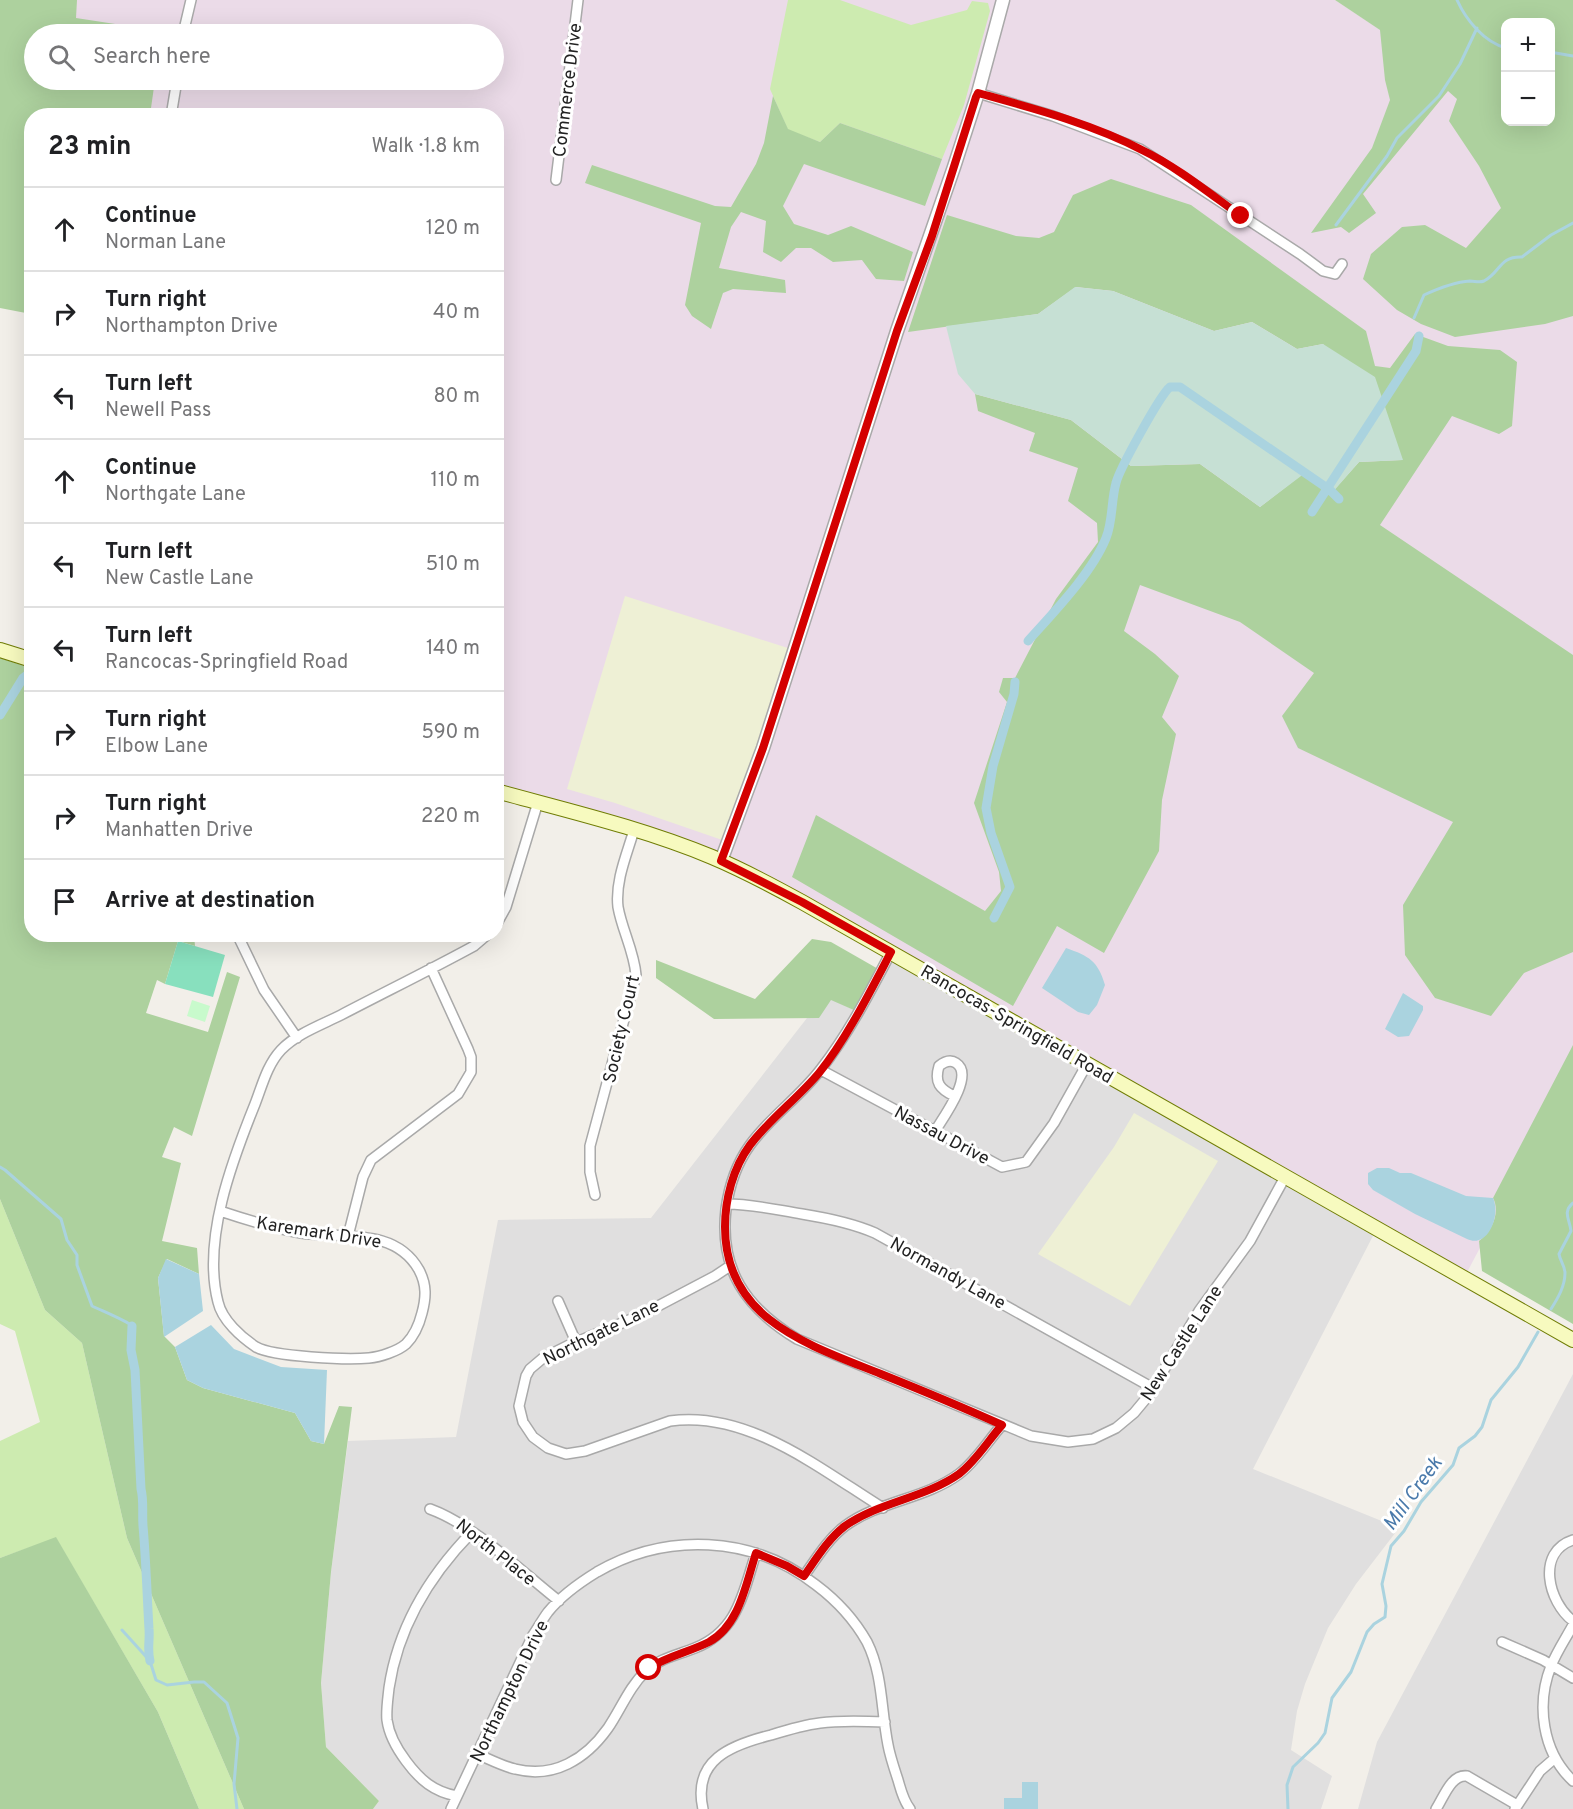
<!DOCTYPE html>
<html lang="en">
<head>
<meta charset="utf-8">
<style>
  body { margin:0; font-family:Overpass,sans-serif; background:#f6f6f6; color:#202124 }
  .controls { position:absolute; right:18px; top:18px; display:grid; overflow:hidden; border-radius:12px; box-shadow:0 6px 24px #0002 }
  .controls button { width:54px; height:54px; display:grid; place-items:center; padding:0; border:0; border-bottom:2px solid #e0e0e0; background:#fff; color:#202124; font:30px sans-serif }
  .stop { position:absolute; width:18px; height:18px; margin:-14px; border:4px solid #d40000; border-radius:50%; background:#fff }
  .stop.end { background:#d40000; border-color:#fff; box-shadow:0 2px 6px #0008 }
  .list { margin:0; padding:0; list-style:none }
  h2 { display:flex; justify-content:space-between; align-items:center; height:78px; margin:0; padding:0 24px; font-size:26px }
  h2 small { font-size:20px; font-weight:400; color:#757577 }
  .list li { display:grid; grid-template-columns:39px 1fr auto; gap:18px; align-items:center; box-sizing:border-box; height:84px; padding:0 24px; border-top:2px solid #e0e0e0 }
  .list b { display:block; font-size:22px; white-space:nowrap }
  .list p { margin:0; font-size:20px; white-space:nowrap; color:#757577 }
  .list em { font-size:20px; font-style:normal; color:#757577 }
  .icon { flex:none; width:33px; height:33px; fill:none; stroke:currentColor; stroke-width:2; stroke-linecap:round; stroke-linejoin:round }
  .map { position:relative; flex:none; width:1573px; height:1809px; overflow:hidden }
  .search { position:absolute; background:#fff; box-shadow:0 6px 24px #0002; left:24px; top:24px; width:480px; height:66px; display:flex; align-items:center; gap:15px; box-sizing:border-box; padding:0 21px; border-radius:33px; color:#757577; font-size:22px }
  .panel { position:absolute; background:#fff; box-shadow:0 6px 24px #0002; left:24px; top:108px; width:480px; height:834px; border-radius:24px }
  .map>svg:first-child { display:block }
  .residential { fill:#e0dfdf }
  .industrial { fill:#ebdbe8; fill-rule:evenodd }
  .farmland { fill:#eef0d5 }
  .grass { fill:#cdebb0 }
  .forest { fill:#add19e; fill-rule:evenodd }
  .wetland { fill:#c6e0d4 }
  .park { fill:#c8facc }
  .pitch { fill:#88e0be }
  .water { fill:#aad3df }
  .lines { fill:none; stroke-linecap:round; stroke-linejoin:round }
  .stream { stroke:#aad3df; stroke-width:3 }
  .canal { stroke:#aad3df; stroke-width:9 }
  .minor-casing { stroke:#a9a9a9; stroke-width:12 }
  .tertiary-casing { stroke:#a9a9a9; stroke-width:15 }
  .secondary-casing { stroke:#707d05; stroke-width:16 }
  .minor { stroke:#fff; stroke-width:9 }
  .tertiary { stroke:#fff; stroke-width:12 }
  .secondary { stroke:#f7fabf; stroke-width:14 }
  .route { stroke:#d40000; stroke-width:8 }
  .labels { text-anchor:middle; stroke-width:6; stroke-linejoin:round; paint-order:stroke }
  .street-label { font-size:18px; fill:#222; stroke:#fff }
  .water-label { font-size:20px; font-style:italic; fill:#4a7aab; stroke:#fff }
</style>
</head>
<body>
<div class="map">
<svg width="1573" height="1809" viewBox="0 0 1573 1809">
  <rect width="100%" height="100%" fill="#f2efe9"/>
  <path class="residential" d="M891,952L1376,1230L1253,1469L1399,1528L1356,1584L1328,1628L1305,1684L1297,1711L1291,1750L1332,1776L1321,1809H373L379,1801L326,1747L321,1683L331,1572L348,1441L456,1437L498,1220L651,1218L807,1018L819,1017L831,999L856,1011Z
    M1573,1374V1809H1358L1377,1742Z"/>
  <path class="industrial" d="M0,0H1335L1442,70L1506,122H1550L1573,205V1072L1464,1278L745,871L497,791L496,116H32ZM34,34H494V80H34Z"/>
  <path class="farmland" d="M625,596L791,649L728,842L615,803L567,789Z
    M1134,1113L1218,1161L1130,1306L1038,1254L1114,1147Z"/>
  <path class="grass" d="M788,0H840L911,25L967,10L972,1L988,3L990,11L964,105L942,159L840,123L820,142L788,130L770,89Z
    M0,1199L45,1310L82,1343L127,1538L244,1809H199L158,1712L56,1538L0,1558V1441L40,1422L15,1331L0,1324Z"/>
  <path class="forest" d="M0,0H77L76,18L161,31V34H34V80H155L150,115L32,116L31,314L0,308Z
    M1335,0H1573V316L1545,324L1455,337L1421,324L1397,310L1363,279L1371,254L1402,227L1425,225L1466,248L1501,208L1479,166L1449,121L1457,99L1448,91L1363,194L1376,213L1349,233L1341,227L1311,233L1372,148L1390,100L1385,80L1380,30ZM1506,22H1550V122H1506Z
    M773,96L788,129L820,142L840,123L942,159L925,206L804,164L783,206L794,224L828,235L851,226L913,252L904,281L876,279L862,260L833,262L811,248H796L781,262L763,252L766,221L741,212L731,227L719,268L785,280L786,293L733,289L723,293L711,329L692,316L685,305L701,223L585,183L592,165L715,206L731,207L756,164L764,143Z
    M1111,179L1191,205L1366,331L1375,366L1390,368L1415,334L1448,346L1500,350L1517,362L1512,426L1499,434L1452,416L1380,525L1573,655V952L1524,973L1491,1016L1435,998L1405,955L1403,905L1453,822L1298,748L1282,716L1314,673L1240,622L1140,585L1124,631L1155,654L1179,676L1162,717L1176,734L1162,800L1159,851L1104,953L1057,926L1013,1006L792,877L816,815L985,911L1001,891L999,872L974,803L1007,702L999,692L1003,678H1015L1056,599L1098,542L1097,523L1068,501L1078,468L1029,451L1035,433L978,411L975,394L1071,420L1131,466L1200,464L1260,507L1305,472L1332,492L1359,462L1402,460L1323,344L1297,349L1252,322L1214,331L1113,291L1076,287L1038,314L908,332L947,215L1016,236L1039,238L1054,232L1073,195Z
    M0,658L31,668L32,934L194,935L195,946L178,941L165,984L157,980L146,1013L208,1032L227,972L240,977L192,1136L174,1127L162,1157L181,1163L162,1241L197,1248L199,1274L167,1259L158,1278L164,1336L175,1347L187,1380L203,1388L295,1413L311,1441L324,1444L339,1406L352,1407L331,1572L321,1683L326,1747L379,1801L373,1809H244L127,1538L82,1343L45,1310L0,1199Z
    M812,939L831,942L880,970L856,1011L831,1000L819,1018L714,1019L656,978V960L755,999Z
    M1573,1045V1324L1482,1271L1479,1241C1491,1232 1501,1213 1493,1198Z
    M56,1537L158,1712L199,1809H0V1558Z"/>
  <path class="wetland" d="M1075,287L1113,291L1214,331L1252,322L1297,349L1323,344L1375,377L1403,460L1359,462L1332,493L1305,473L1260,507L1200,464L1131,466L1071,420L975,394L958,374L946,326L1038,314Z"/>
  <path class="park" d="M192,1000L210,1006L205,1022L187,1016Z"/>
  <path class="pitch" d="M178,941L225,955L213,997L165,984Z"/>
  <path class="water" d="M1066,948C1089,956 1098,961 1105,985L1097,1005L1089,1015L1078,1012L1042,988Z
    M1403,993L1423,1006V1010L1409,1036L1398,1037L1385,1029Z
    M1377,1168H1389L1400,1173H1411L1466,1196L1493,1198C1501,1215 1488,1249 1467,1239L1415,1214L1373,1190L1368,1184V1173Z
    M166,1259L199,1274L203,1311L164,1337L158,1278Z
    M211,1325L234,1349L281,1367L327,1370L324,1444L311,1441L295,1413L203,1388L187,1380L175,1347Z
    M1022,1782H1038V1809H1004V1798H1022Z"/>
  <g class="lines">
    <path class="stream" d="M1457,0C1466,20 1484,42 1506,48
      M1550,52L1573,56
      M1336,225L1387,156L1397,138L1439,96L1460,64L1477,28
      M1414,318L1424,295C1437,289 1455,282 1470,281C1475,281 1479,283 1484,281C1501,272 1499,256 1522,257L1551,235L1573,223
      M0,1167L5,1170L61,1219L67,1240L77,1255V1265L92,1306C100,1310 127,1321 132,1326
      M1551,1309C1558,1298 1565,1286 1565,1273C1565,1266 1560,1261 1559,1254L1571,1231C1570,1220 1562,1212 1573,1203
      M122,1630L150,1661L156,1680L167,1685L194,1682H204L227,1703L238,1738L234,1784L237,1809
      M1288,1809L1287,1785L1293,1767L1318,1743L1325,1733L1332,1698L1351,1672L1367,1632L1374,1624L1385,1617L1386,1606L1382,1584L1391,1546L1404,1531L1421,1502L1453,1465L1459,1448L1475,1436L1482,1427L1491,1400L1518,1367L1538,1332"/>
    <path class="canal" d="M1312,512L1416,351L1419,336
      M1028,641C1053,613 1092,573 1106,538C1113,521 1111,501 1116,483C1119,470 1160,395 1170,387H1180L1330,490L1339,499
      M0,715L23,678L32,671
      M994,918L1010,887L991,833L986,808L993,766L1014,694L1015,682
      M132,1326L131,1350L135,1370L141,1489C144,1501 142,1513 143,1526C146,1560 147,1595 149,1629C150,1641 147,1649 150,1661"/>
    <g class="minor-casing">
      <path id="minor" d="M183,34L191,0
        M978,93L1053,116L1140,149L1300,254L1323,271L1335,274L1342,264
        M171,116L177,80
        M556,180L578,0
        M496,925L506,907L538,802
        M237,934L264,990L297,1038
        M891,952C870,992 849,1033 821,1069C800,1097 770,1117 750,1145C737,1163 729,1187 726,1209C719,1270 746,1308 797,1339L1031,1436L1068,1442L1093,1439L1116,1428L1134,1413L1149,1395L1199,1311L1250,1241L1285,1177
        M821,1070L1002,1167L1026,1162L1054,1123L1087,1064
        M935,1131C943,1118 975,1075 956,1063C950,1059 944,1062 939,1066C934,1083 940,1089 954,1096
        M595,1195L590,1172V1146L636,975C634,951 622,930 618,907C615,881 627,854 634,830
        M727,1204C753,1204 777,1210 802,1214C827,1218 852,1223 875,1233L1153,1388
        M220,1211C247,1220 273,1228 301,1233C342,1239 395,1227 419,1270C427,1285 426,1298 422,1313C419,1325 415,1335 406,1344C398,1351 380,1357 369,1358C348,1360 273,1357 256,1347C241,1337 222,1320 218,1302C202,1240 232,1161 255,1104C262,1086 267,1065 281,1050C296,1034 321,1025 341,1015C385,992 430,970 474,946L488,934
        M348,1236L363,1177L371,1160L458,1094L471,1072V1057L468,1049L431,968
        M730,1266L715,1276L641,1315L567,1346L543,1358L530,1369L526,1376L519,1406L523,1422L533,1437L548,1448L566,1454L585,1451L670,1421C748,1410 820,1469 883,1508
        M558,1301L576,1342
        M430,1509C474,1525 521,1571 559,1601
        M1573,1540C1536,1552 1548,1602 1573,1621
        M804,1576C816,1559 828,1539 845,1526C879,1501 925,1499 959,1474C976,1461 988,1441 1002,1425
        M1573,1625C1566,1638 1557,1651 1551,1666C1536,1704 1542,1752 1573,1781
        M1502,1642L1543,1660L1573,1678
        M477,1754C489,1759 502,1766 515,1769C554,1779 586,1759 608,1728C621,1709 629,1687 646,1671C660,1658 678,1655 695,1648C738,1631 743,1593 756,1553
        M457,1796C434,1792 420,1780 406,1761C397,1749 389,1735 387,1720C386,1710 388,1698 389,1688C398,1627 430,1575 472,1532
        M451,1809L533,1635C538,1628 542,1620 548,1612C561,1596 579,1583 597,1572C666,1532 752,1535 816,1585C836,1600 854,1619 867,1642C883,1674 881,1710 888,1745C890,1756 894,1768 898,1780C901,1790 903,1800 910,1809
        M703,1809C692,1760 731,1745 771,1735C787,1730 804,1725 820,1723C841,1720 863,1721 885,1722
        M1436,1809C1444,1797 1451,1774 1467,1776L1517,1805
        M1515,1809L1540,1771L1555,1758"/>
    </g>
    <g class="tertiary-casing">
      <path id="tertiary" d="M721,861L763,748L897,331L954,167L978,93L1003,0"/>
    </g>
    <g class="secondary-casing">
      <path id="secondary" d="M0,650L32,660
        M496,791C569,811 642,828 712,857C743,870 773,886 802,902L1573,1340"/>
    </g>
    <use href="#minor" class="minor"/>
    <use href="#tertiary" class="tertiary"/>
    <use href="#secondary" class="secondary"/>
  </g>
  <g class="lines">
    <path class="route" d="M649,1668C668,1656 689,1652 709,1642C740,1625 746,1583 756,1553L787,1566L804,1576C816,1559 828,1539 845,1526C879,1502 925,1498 959,1474C976,1461 988,1441 1002,1425C962,1407 921,1390 881,1374C809,1345 725,1320 725,1227C725,1199 733,1168 750,1145C770,1119 798,1098 819,1073C846,1040 871,990 891,952L802,902L721,861L763,748L897,331L932,236L976,97L978,93C1032,108 1093,124 1142,150C1177,167 1209,193 1241,216"/>
  </g>
  <g class="labels">
    <g class="street-label">
      <text transform="translate(567 90) rotate(-83)" y="6">Commerce Drive</text>
      <text transform="translate(1017 1024) rotate(30)" y="6">Rancocas-Springfield Road</text>
      <text transform="translate(621 1029) rotate(-77)" y="6">Society Court</text>
      <text transform="translate(942 1135) rotate(28)" y="6">Nassau Drive</text>
      <text transform="translate(319 1232) rotate(9)" y="6">Karemark Drive</text>
      <text transform="translate(948 1273) rotate(29)" y="6">Normandy Lane</text>
      <text transform="translate(601 1332) rotate(-26)" y="6">Northgate Lane</text>
      <text transform="translate(1181 1343) rotate(-57)" y="6">New Castle Lane</text>
      <text transform="translate(496 1552) rotate(38)" y="6">North Place</text>
      <text transform="translate(509 1691) rotate(-64)" y="6">Northampton Drive</text>
    </g>
    <g class="water-label">
      <text transform="translate(1412 1493) rotate(-54)" y="7">Mill Creek</text>
    </g>
  </g>
</svg>
<div class="controls">
<button>+</button>
<button>−</button>
</div>
<div class="stop" style="left:649px;top:1668px"></div>
<div class="stop end" style="left:1241px;top:216px"></div>
<div class="search"><svg class="icon" aria-label="search" viewBox="0 0 24 24"><circle cx="10" cy="10" r="6"/><path d="M15 15l6 6"/></svg>Search here</div>
<section class="panel">
<h2>23 min<small>Walk · 1.8 km</small></h2>
<ul class="list">
<li><svg class="icon" aria-label="ahead" viewBox="0 0 24 24"><path d="M12 20V5M6 11l6-6 6 6"/></svg><div><b>Continue</b><p>Norman Lane</p></div><em>120 m</em></li>
<li><svg class="icon" aria-label="right" viewBox="0 0 24 24"><path d="M7 20v-9h11M14 6l5 5-5 5"/></svg><div><b>Turn right</b><p>Northampton Drive</p></div><em>40 m</em></li>
<li><svg class="icon" aria-label="left" viewBox="0 0 24 24"><path d="M17 20v-9H6M10 6l-5 5 5 5"/></svg><div><b>Turn left</b><p>Newell Pass</p></div><em>80 m</em></li>
<li><svg class="icon" aria-label="ahead" viewBox="0 0 24 24"><path d="M12 20V5M6 11l6-6 6 6"/></svg><div><b>Continue</b><p>Northgate Lane</p></div><em>110 m</em></li>
<li><svg class="icon" aria-label="left" viewBox="0 0 24 24"><path d="M17 20v-9H6M10 6l-5 5 5 5"/></svg><div><b>Turn left</b><p>New Castle Lane</p></div><em>510 m</em></li>
<li><svg class="icon" aria-label="left" viewBox="0 0 24 24"><path d="M17 20v-9H6M10 6l-5 5 5 5"/></svg><div><b>Turn left</b><p>Rancocas-Springfield Road</p></div><em>140 m</em></li>
<li><svg class="icon" aria-label="right" viewBox="0 0 24 24"><path d="M7 20v-9h11M14 6l5 5-5 5"/></svg><div><b>Turn right</b><p>Elbow Lane</p></div><em>590 m</em></li>
<li><svg class="icon" aria-label="right" viewBox="0 0 24 24"><path d="M7 20v-9h11M14 6l5 5-5 5"/></svg><div><b>Turn right</b><p>Manhatten Drive</p></div><em>220 m</em></li>
<li><svg class="icon" aria-label="arrive" viewBox="0 0 24 24"><path d="M6 21V4h12l-3 4 3 4H6"/></svg><div><b>Arrive at destination</b></div></li>
</ul>
</section>
</div>
</body>
</html>
